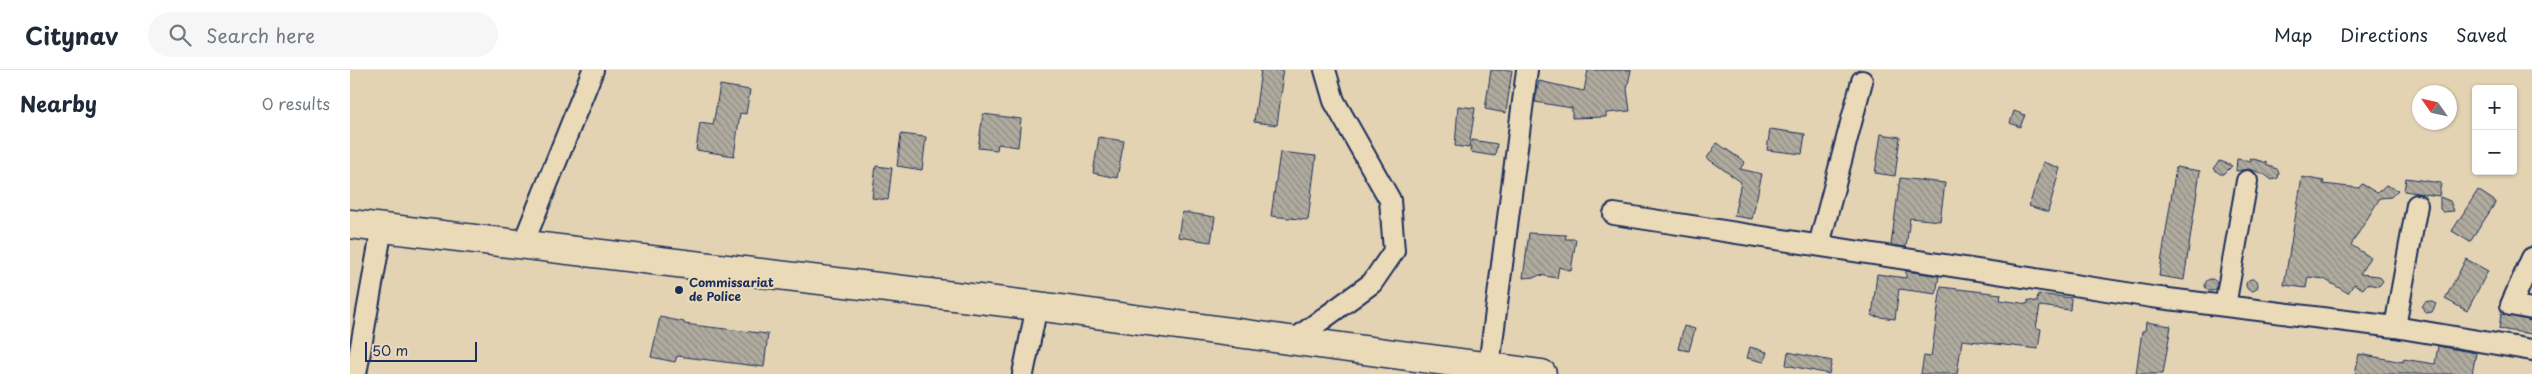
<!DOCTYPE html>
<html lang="en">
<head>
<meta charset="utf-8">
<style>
  body { margin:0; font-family:"Playpen Sans",sans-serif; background:#f6f6f7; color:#1f2937 }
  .controls { position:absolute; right:15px; top:15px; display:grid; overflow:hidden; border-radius:5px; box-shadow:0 1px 4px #0004 }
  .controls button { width:45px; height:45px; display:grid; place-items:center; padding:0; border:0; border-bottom:1px solid #e0e1e3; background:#fff; color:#1f2937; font:25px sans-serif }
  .compass { position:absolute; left:2062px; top:15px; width:45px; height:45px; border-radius:50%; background:#fff; box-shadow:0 1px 4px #0004; rotate:304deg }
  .scale { position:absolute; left:15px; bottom:12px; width:112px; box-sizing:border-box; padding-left:5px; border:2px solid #1b2f5e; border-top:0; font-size:14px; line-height:18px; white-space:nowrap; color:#1b2f5e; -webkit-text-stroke:4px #ebdab7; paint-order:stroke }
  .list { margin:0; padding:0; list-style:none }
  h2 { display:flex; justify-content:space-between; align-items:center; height:65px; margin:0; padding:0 20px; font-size:21px }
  h2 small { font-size:16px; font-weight:400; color:#747a83 }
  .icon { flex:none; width:28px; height:28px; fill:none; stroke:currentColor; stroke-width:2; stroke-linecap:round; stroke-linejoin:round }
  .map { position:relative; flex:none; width:2182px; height:304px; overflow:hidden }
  header { display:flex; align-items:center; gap:30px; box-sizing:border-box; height:70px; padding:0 25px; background:#fff; border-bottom:1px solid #e0e1e3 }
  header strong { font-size:24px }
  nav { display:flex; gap:28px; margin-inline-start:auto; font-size:18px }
  .search { width:350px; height:45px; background:#f6f6f7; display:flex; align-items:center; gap:12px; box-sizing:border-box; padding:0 18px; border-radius:28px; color:#747a83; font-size:19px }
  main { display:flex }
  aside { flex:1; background:#fff }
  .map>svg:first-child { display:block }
  .building { fill:url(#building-back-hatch); stroke:#1b2f5e }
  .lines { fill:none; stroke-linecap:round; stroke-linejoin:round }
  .minor-casing { stroke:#1b2f5e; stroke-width:24 }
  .highway-casing { stroke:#1b2f5e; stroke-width:31 }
  .minor { stroke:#ebdab7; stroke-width:20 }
  .highway { stroke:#ebdab7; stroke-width:28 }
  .poi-dot { fill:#1b2f5e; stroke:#ebdab7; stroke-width:2 }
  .labels { text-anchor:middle; stroke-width:4.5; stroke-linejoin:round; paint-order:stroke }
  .poi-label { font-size:12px; font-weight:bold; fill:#1b2f5e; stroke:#ebdab7; text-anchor:start }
</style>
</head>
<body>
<header>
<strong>Citynav</strong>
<div class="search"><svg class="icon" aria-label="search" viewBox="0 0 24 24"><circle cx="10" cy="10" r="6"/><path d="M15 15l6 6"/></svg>Search here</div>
<nav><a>Map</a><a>Directions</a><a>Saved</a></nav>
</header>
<main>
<aside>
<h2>Nearby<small>0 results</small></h2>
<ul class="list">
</ul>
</aside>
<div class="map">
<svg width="2182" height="304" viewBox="0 0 2182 304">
  <defs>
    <pattern id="building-back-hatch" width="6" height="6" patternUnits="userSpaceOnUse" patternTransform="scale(1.25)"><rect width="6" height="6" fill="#b0ab9e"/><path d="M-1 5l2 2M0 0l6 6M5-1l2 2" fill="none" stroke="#8e8c84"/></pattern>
  </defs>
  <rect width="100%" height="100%" fill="#e3d3b3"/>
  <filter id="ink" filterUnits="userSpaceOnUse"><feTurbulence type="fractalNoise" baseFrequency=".02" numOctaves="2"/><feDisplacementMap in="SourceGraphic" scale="10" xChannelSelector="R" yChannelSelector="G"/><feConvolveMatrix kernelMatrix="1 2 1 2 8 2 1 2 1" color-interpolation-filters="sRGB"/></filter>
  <g filter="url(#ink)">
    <path class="building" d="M911,0H933L931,11H933L927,55L904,52Z
      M1141,0H1162L1156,43L1135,39Z
      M1238,0H1281L1277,19L1280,41L1256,43V47L1222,48V38L1185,32L1189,11L1234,21Z
      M370,15L400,20L396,44L390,43L384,86L346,80L350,53L363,55Z
      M1108,36L1125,38L1119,78L1105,76Z
      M1664,41L1675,45L1670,57L1660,53Z
      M633,44L671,49L668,77L648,74L647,80L628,78Z
      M1420,59L1455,64L1452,84L1417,80Z
      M551,64L576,67L572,100L547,96Z
      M1531,64L1550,67L1545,106L1525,103Z
      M749,67L774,71L767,108L743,103Z
      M1122,70L1147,74L1145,86L1120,82Z
      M1367,73L1395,92L1390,99L1412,104L1402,149L1384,146L1391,112L1357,88Z
      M930,82L966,86L958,150L921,146Z
      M1900,88L1917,93L1916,95L1927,99L1929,103L1928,108L1922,110L1914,104L1899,99L1886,101L1887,89L1902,91Z
      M1869,91L1873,92L1882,96L1874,104H1870L1864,99Z
      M1693,92L1710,98L1698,142L1679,136Z
      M526,96L542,98L538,130L522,128Z
      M1826,97L1850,101L1834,210L1809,206Z
      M1952,107L1974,111L1973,114L2009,118L2012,114L2027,123L2036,115L2048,120L2041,127L2030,128L2001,175L2020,187L2010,204L2029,206L2033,211L2029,216L2017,214L2013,219L2004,214L1998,223L1974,209L1958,207L1956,218L1934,215Z
      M1550,108L1595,113L1590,151L1560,148L1556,177L1541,175Z
      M2056,108L2091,113L2089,126L2054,121Z
      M2128,120L2146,132L2120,172L2102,161Z
      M2090,127L2100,131L2104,141L2093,142L2090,139Z
      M832,142L865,147L861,172L828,167Z
      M1179,163L1216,165L1215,169H1226L1221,201L1209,197L1207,208L1189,205L1186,207L1173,208Z
      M2116,189L2138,201L2117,241L2095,229Z
      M1556,201L1589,206L1586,224L1549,219L1545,249L1522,246L1527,204L1556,208Z
      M1855 215a6 6 0 1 1 12 0a6 6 0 1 1-12 0Z
      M1896 215a6 6 0 1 1 12 0a6 6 0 1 1-12 0Z
      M1591,217L1651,224L1650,230L1678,234V230L1687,232L1688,224L1721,228L1720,240L1690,236L1686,258L1691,259L1688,279L1612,270L1607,304H1571L1574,286L1581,287Z
      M2080,231L2086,234L2082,242L2076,243L2072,237L2075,232Z
      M2151,244L2182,251V264L2149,259Z
      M310,247L334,252V254L418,264L414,297L327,286L325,292L301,287Z
      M1796,252L1821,256L1813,304H1786L1792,261H1795Z
      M1334,256L1345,259L1339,281L1328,279Z
      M2088,276L2126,283L2122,304H2005L2009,284L2053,292V289L2085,294Z
      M1400,277L1417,282L1414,292L1397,288Z
      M1438,282L1482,291L1479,304L1436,295Z"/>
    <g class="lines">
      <g class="minor-casing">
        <path id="minor" d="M1264,144L1802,227L2045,257L2182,280
          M173,174L243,0
          M1469,175L1512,11
          M2182,188L2161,235L2182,239
          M1875,236L1897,111
          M2045,257L2067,135
          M944,270L1022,213L1044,181L1040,130L984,31L975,0
          M1139,296L1177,0
          M6,304L32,158
          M673,304L687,236"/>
      </g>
      <g class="highway-casing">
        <path id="highway" d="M0,154L687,236L1192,304"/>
      </g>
      <use href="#minor" class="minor"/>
      <use href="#highway" class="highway"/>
    </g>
  </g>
  <circle class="poi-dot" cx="329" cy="220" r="5"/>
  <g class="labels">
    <g class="poi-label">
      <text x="339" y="217">Commissariat<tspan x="339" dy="14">de Police</tspan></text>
    </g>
  </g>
</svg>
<div class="controls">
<button>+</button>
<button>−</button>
</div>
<svg class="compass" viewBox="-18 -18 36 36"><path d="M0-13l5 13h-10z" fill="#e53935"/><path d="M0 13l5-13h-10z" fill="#747a83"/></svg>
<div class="scale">50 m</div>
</div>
</main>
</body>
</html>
